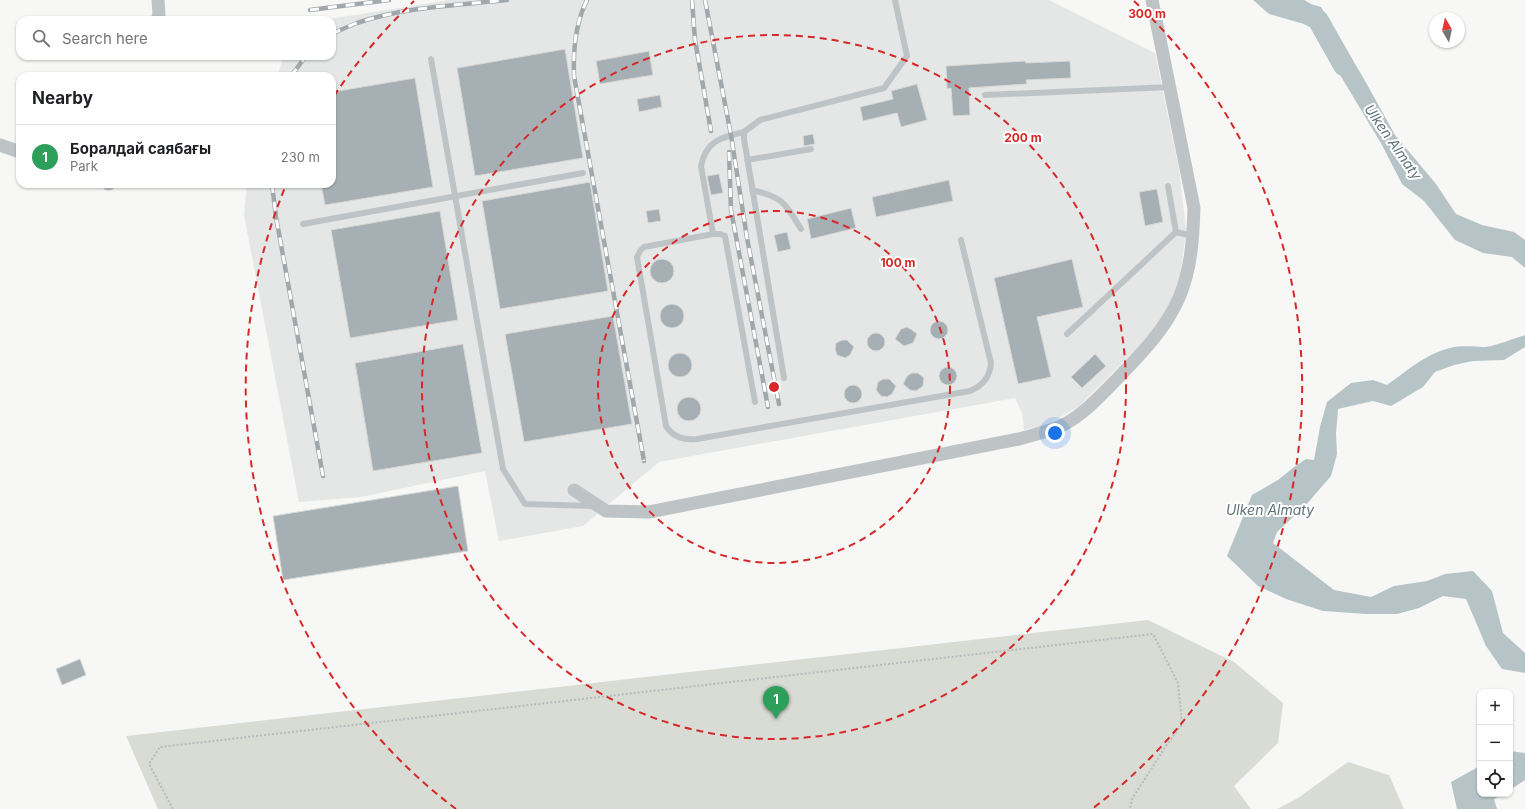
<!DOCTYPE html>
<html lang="en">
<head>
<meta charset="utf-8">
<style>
  body { margin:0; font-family:Inter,sans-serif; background:#f6f6f6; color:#202124 }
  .controls { position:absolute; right:12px; bottom:12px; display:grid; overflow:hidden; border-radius:8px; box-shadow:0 1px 3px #0004 }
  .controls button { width:36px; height:36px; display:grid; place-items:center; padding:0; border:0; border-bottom:1px solid #e0e0e0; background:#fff; color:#202124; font:20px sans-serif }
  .compass { position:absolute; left:1429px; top:12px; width:36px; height:36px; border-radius:50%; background:#fff; box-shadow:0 1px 3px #0004; rotate:351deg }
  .you { position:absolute; left:1055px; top:433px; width:14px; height:14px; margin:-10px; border:3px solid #fff; border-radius:50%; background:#1a73e8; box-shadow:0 0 0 6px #1a73e833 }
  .badge { display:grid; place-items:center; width:26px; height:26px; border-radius:50%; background:#d93025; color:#fff; font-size:13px; font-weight:700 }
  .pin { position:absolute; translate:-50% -33px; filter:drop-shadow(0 1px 2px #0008) }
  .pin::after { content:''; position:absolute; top:21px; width:14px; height:12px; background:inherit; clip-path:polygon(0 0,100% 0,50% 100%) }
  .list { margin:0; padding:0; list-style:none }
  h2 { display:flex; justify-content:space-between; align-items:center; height:52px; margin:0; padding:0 16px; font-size:17px }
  h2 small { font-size:13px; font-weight:400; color:#757577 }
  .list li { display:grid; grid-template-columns:26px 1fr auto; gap:12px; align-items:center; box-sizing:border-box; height:64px; padding:0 16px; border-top:1px solid #e0e0e0 }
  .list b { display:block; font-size:15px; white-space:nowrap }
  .list p { margin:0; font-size:13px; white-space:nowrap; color:#757577 }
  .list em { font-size:13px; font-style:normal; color:#757577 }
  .icon { flex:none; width:22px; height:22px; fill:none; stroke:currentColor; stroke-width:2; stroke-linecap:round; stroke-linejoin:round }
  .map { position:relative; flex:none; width:1525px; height:809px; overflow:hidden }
  .search { position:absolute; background:#fff; box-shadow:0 1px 3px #0004; left:16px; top:16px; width:320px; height:44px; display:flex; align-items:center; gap:10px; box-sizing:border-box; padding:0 14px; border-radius:12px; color:#757577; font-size:15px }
  .panel { position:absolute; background:#fff; box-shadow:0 1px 3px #0004; left:16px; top:72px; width:320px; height:116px; border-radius:12px }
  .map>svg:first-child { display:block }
  .built { fill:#e5e7e6 }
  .green { fill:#d8dcd4 }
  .water { fill:#b7c4c7 }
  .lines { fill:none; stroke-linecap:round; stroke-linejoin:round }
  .river { stroke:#b7c4c7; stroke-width:21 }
  .building { fill:#a6b0b4; stroke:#d9d9d7 }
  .path { stroke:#b7bbbd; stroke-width:2; stroke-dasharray:2 2; stroke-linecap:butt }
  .service { stroke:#bec4c6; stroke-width:6 }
  .minor { stroke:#bec4c6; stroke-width:13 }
  .rail-casing { stroke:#a0a8ac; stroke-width:4.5 }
  .rail { stroke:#fff; stroke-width:3; stroke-dasharray:9; stroke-linecap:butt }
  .ring { fill:none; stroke:#d62828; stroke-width:2; stroke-dasharray:7 5 }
  .labels { text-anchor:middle; stroke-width:4; stroke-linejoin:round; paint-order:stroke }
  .water-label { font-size:14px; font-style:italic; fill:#5f7578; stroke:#fff }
  .centre { fill:#d62828; stroke:#fff; stroke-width:2 }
  .ring-label { font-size:12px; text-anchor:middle; font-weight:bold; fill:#d62828; stroke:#fff; stroke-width:4; stroke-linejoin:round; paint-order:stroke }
</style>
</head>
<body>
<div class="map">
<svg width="1525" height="809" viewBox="0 0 1525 809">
  <rect width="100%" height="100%" fill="#f7f7f5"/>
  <path class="built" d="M449,0H1049L1155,53L1179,169L1186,229L1180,281L1163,319L1145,341L1078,407L1048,424L1024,430L1022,413L1015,398L659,462L583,526L499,541L485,471L361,497L299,502L244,215L247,184H332V76H277L284,56H332V20H323Z"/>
  <path class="green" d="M1148,620L1234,662L1283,703L1278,743L1234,786L1251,809H158L126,736Z
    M1348,762L1389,775L1404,809H1277L1298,798Z"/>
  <path class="water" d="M1253,0H1297L1321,7L1364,79L1395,135L1436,184L1456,214L1482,225L1514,232L1525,240V268L1512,257L1483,253L1455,240L1424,201L1402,184L1382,145L1336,68L1329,38L1318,28L1269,14Z
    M1525,335V347L1504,360L1473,361L1454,365L1435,372L1423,387L1391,406L1373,401L1338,409L1336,434L1337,454L1331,476L1305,506L1277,532L1273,543L1334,590L1371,597L1394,586L1427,581L1445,574L1473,571L1492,591L1503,633L1525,653V673L1502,669L1486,646L1466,599L1443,596L1419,608L1397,614H1366L1323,611L1286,599L1258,586L1227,556L1252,495L1278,480L1294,467L1306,459L1314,460L1320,427L1327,402L1351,383L1373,380L1387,385C1407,371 1425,354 1450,348C1463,345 1472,347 1484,347C1493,347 1515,338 1525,335Z
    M1510,751L1525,753V780L1510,790Z
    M1480,766V794H1504L1494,799L1497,809H1457L1451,782Z"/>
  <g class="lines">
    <path class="river" d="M1283,0L1318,20L1344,66"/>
  </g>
  <path class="building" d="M565,49L583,158L475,176L457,68Z
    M649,51L653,75L600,84L596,61Z
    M1025,61L1026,63L1070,61L1071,78L1026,80L1027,84L969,88L970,115L953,116L951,88L947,89L946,66Z
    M415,78L433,187L325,205L321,184H332V92Z
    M917,84L927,120L901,127L897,113L863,121L860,107L893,99L891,91Z
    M660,95L662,107L639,112L637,99Z
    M813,134L815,144L804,146L803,136Z
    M719,174L723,193L711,195L707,176Z
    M949,180L953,201L876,217L872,197Z
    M590,182L608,291L500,309L482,201Z
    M1157,189L1163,222L1145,226L1139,192Z
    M851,208L856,228L811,239L807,219Z
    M659,209L661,221L648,223L646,211Z
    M440,211L458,320L350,338L331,230Z
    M787,232L791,249L778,252L774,235Z
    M650 271a12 12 0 1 1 24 0a12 12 0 1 1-24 0Z
    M1072,259L1083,307L1037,317L1051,377L1018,384L994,278Z
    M660 316a12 12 0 1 1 24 0a12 12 0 1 1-24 0Z
    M613,316L632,424L524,442L505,334Z
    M930 330a9 9 0 1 1 18 0a9 9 0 1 1-18 0Z
    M907,327L912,330L917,334L913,343L904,346L895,339L901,329Z
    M867 342a9 9 0 1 1 18 0a9 9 0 1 1-18 0Z
    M842,340H847L854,347L850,355L845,358L837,355L835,349L836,343Z
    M463,344L482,453L373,471L355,363Z
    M668 365a12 12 0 1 1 24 0a12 12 0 1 1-24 0Z
    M1095,354L1106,366L1082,388L1071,377Z
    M939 376a9 9 0 1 1 18 0a9 9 0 1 1-18 0Z
    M912,373H918L924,378L923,386L916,391L910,390L903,384L907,376Z
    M883,379H889L896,386L892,394L887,397L881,396L876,390L878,382Z
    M844 394a9 9 0 1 1 18 0a9 9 0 1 1-18 0Z
    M677 409a12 12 0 1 1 24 0a12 12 0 1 1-24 0Z
    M458,486L468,551L283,580L273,516Z
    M80,659L86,675L62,685L56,669Z"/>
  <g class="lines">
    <path class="path" d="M173,809L149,764L160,747L1153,634L1178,683L1182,724L1164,749L1132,799L1130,809"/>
    <path class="service" d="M431,59L503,469L525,504L594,506
      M985,95L1170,87
      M744,132C721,137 706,141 701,166L713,234L644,247L640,251L637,257L666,426C674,438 684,440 697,439L970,391C982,386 990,377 991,363L961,240
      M747,160L811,149
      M1168,186L1176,232L1193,236
      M752,190C783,197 785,203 801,229
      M303,224L583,173
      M713,234H720L725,236L755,402
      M1067,334L1176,232
      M784,378L744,139V132L760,120L884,88L907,56L895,0"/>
    <path class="minor" d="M157,20L159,14L158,0
      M0,145L20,152
      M108,184H109
      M574,490L606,511L649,512L1019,439C1034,435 1049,431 1063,425C1084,414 1099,397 1116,380C1140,355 1165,330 1179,298C1191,270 1193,239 1194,208L1152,0"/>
    <g class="rail-casing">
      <path id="rail" d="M587,0C575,24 573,50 574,76L644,461
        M692,0L695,40L711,131
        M705,0L731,135L747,238L779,404
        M310,10L389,0
        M332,34C340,30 349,26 357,23C404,7 458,5 507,0
        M291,76L306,56
        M729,152L731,210L768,407
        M272,184L276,217L323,476"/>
    </g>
    <use href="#rail" class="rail"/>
  </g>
  <g class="ring">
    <circle cx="774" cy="387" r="176"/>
    <circle cx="774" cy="387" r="352"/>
    <path d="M456 809A528 528 0 0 1 286 185M334 96A528 528 0 0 1 414 1M1134 1A528 528 0 0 1 1092 809"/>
  </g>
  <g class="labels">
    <g class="water-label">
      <text transform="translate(1393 142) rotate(55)" y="5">Ulken Almaty</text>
      <text x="1270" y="515">Ulken Almaty</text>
    </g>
  </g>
  <circle cx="774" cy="387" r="6" class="centre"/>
  <g class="ring-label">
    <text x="1147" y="18">300 m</text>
    <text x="1023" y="142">200 m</text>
    <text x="898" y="267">100 m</text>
  </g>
</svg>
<div class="controls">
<button>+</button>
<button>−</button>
<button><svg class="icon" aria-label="locate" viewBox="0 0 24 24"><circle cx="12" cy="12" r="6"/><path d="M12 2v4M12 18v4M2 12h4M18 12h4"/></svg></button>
</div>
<svg class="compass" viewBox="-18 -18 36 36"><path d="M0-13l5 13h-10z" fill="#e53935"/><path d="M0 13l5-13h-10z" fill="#757577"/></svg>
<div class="you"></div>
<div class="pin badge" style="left:776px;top:719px;background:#2e9e5b">1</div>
<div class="search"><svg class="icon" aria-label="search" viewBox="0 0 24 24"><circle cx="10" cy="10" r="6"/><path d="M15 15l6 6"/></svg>Search here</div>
<section class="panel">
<h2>Nearby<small></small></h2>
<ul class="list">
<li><span class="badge" style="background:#2e9e5b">1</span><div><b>Боралдай саябағы</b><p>Park</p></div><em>230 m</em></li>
</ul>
</section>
</div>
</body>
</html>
